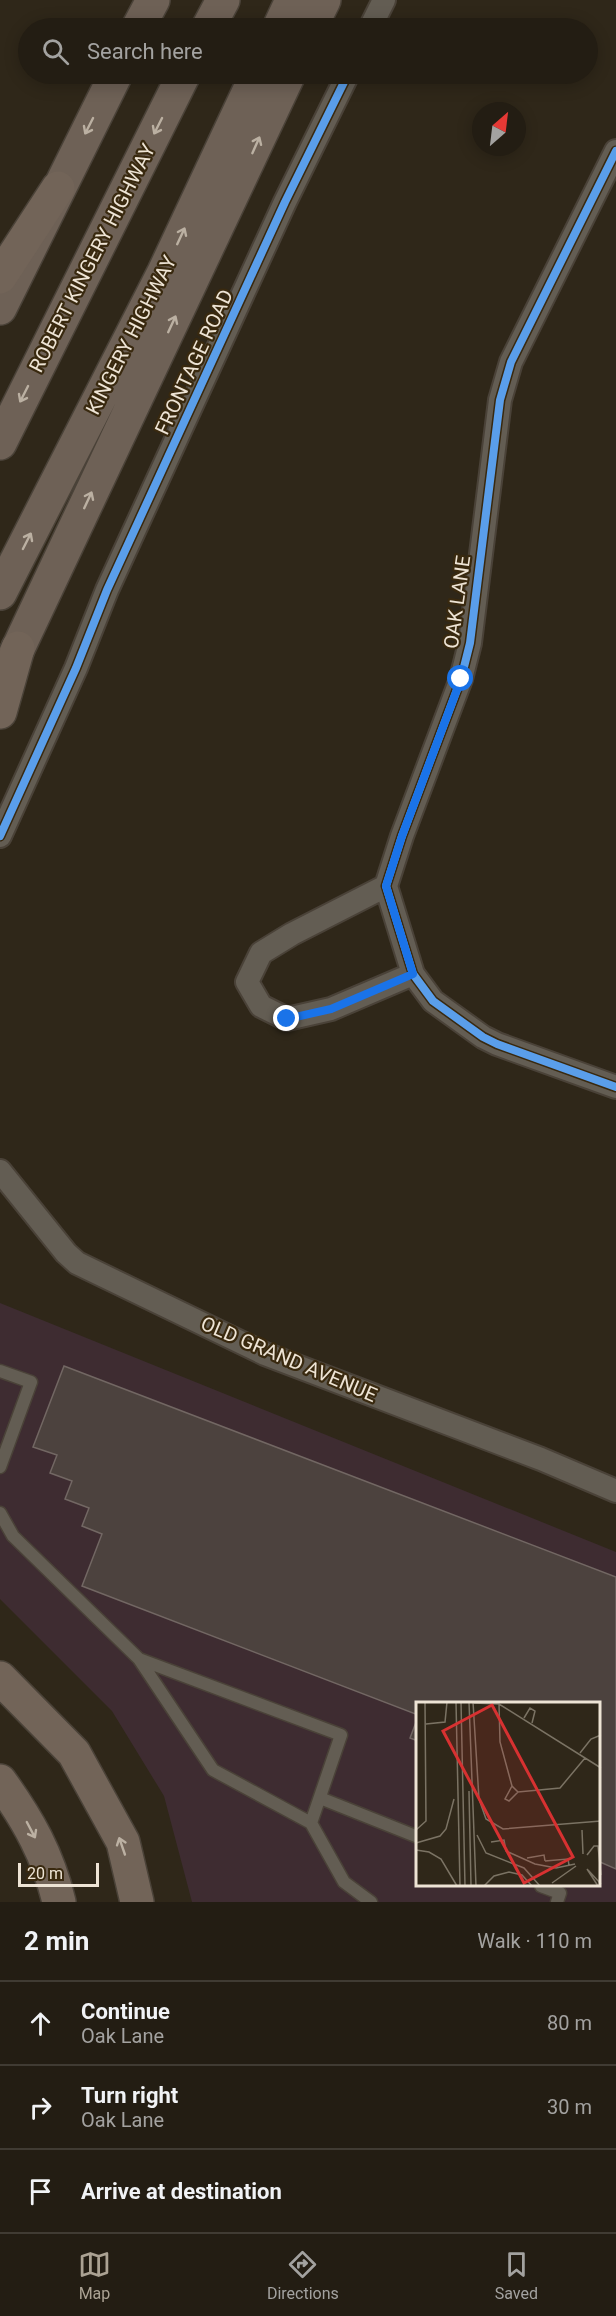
<!DOCTYPE html>
<html lang="en">
<head>
<meta charset="utf-8">
<style>
  body { margin:0; font-family:Roboto,sans-serif; background:#2b261c; color:#f1f3f6 }
  .compass { position:absolute; left:472px; top:102px; width:54px; height:54px; border-radius:50%; background:#231d13; box-shadow:0 3px 15px #0003; rotate:28deg }
  .scale { position:absolute; left:18px; bottom:15px; width:81px; box-sizing:border-box; padding-left:6px; border:3px solid #eee4d5; border-top:0; font-size:16px; line-height:21px; white-space:nowrap; color:#eee4d5; -webkit-text-stroke:4px #39290f; paint-order:stroke }
  .stop { position:absolute; width:18px; height:18px; margin:-14px; border:4px solid #1a73e8; border-radius:50%; background:#fff }
  .stop.end { background:#1a73e8; border-color:#fff; box-shadow:0 2px 6px #0008 }
  .list { margin:0; padding:0; list-style:none }
  h2 { display:flex; justify-content:space-between; align-items:center; height:78px; margin:0; padding:0 24px; font-size:26px }
  h2 small { font-size:20px; font-weight:400; color:#a3a2a0 }
  .list li { display:grid; grid-template-columns:39px 1fr auto; gap:18px; align-items:center; box-sizing:border-box; height:84px; padding:0 24px; border-top:2px solid #403b33 }
  .list b { display:block; font-size:22px; white-space:nowrap }
  .list p { margin:0; font-size:20px; white-space:nowrap; color:#a3a2a0 }
  .list em { font-size:20px; font-style:normal; color:#a3a2a0 }
  .icon { flex:none; width:33px; height:33px; fill:none; stroke:currentColor; stroke-width:2; stroke-linecap:round; stroke-linejoin:round }
  .map { position:relative; flex:none; width:616px; height:1902px; overflow:hidden }
  .search { position:absolute; background:#231d13; box-shadow:0 3px 15px #0003; left:18px; right:18px; top:18px; height:66px; display:flex; align-items:center; gap:15px; box-sizing:border-box; padding:0 21px; border-radius:33px; color:#a3a2a0; font-size:22px }
  .sheet { height:330px; background:#231d13 }
  nav { display:flex; justify-content:space-around; align-items:center; box-sizing:border-box; height:84px; border-top:2px solid #403b33; background:#231d13; font-size:16px; color:#a3a2a0 }
  nav a { display:grid; justify-items:center; gap:3px }
  nav .on { color:#aba293 }
  .map>svg:first-child { display:block }
  .commercial { fill:#3e2c31; fill-rule:evenodd }
  .building { fill:#4c423e; stroke:#726763; stroke-width:1.5 }
  .lines { fill:none; stroke-linecap:round; stroke-linejoin:round }
  .service-casing { stroke:#4a4238; stroke-width:15 }
  .minor-casing { stroke:#4a4238; stroke-width:26 }
  .trunk-casing { stroke:#4a4238; stroke-width:36 }
  .motorway-casing { stroke:#4a4238; stroke-width:36 }
  .service { stroke:#635d53; stroke-width:12 }
  .minor { stroke:#635d53; stroke-width:22 }
  .trunk { stroke:#6e6156; stroke-width:33 }
  .motorway { stroke:#726458; stroke-width:33 }
  .cycleway-casing { stroke:#39290f; stroke-width:11 }
  .cycleway { stroke:#5a9eea; stroke-width:8 }
  .oneway { stroke:#bbb0a2 }
  .oneway2 { stroke:#bcb1a3 }
  .route { stroke:#1a73e8; stroke-width:8 }
  .labels { text-anchor:middle; stroke-width:4.5; stroke-linejoin:round; paint-order:stroke }
  .street-label { font-size:20px; fill:#eee4d5; stroke:#39290f }
  .inset-road { fill:none; stroke:#7b7364; stroke-width:1.5 }
  .view { fill:#d73131; fill-opacity:0.15; stroke:#d73131; stroke-width:3 }
  .inset-edge { fill:none; stroke:#eee4d5; stroke-width:3 }
</style>
</head>
<body>
<div class="map">
<svg width="616" height="1902" viewBox="0 0 616 1902">
  <rect width="100%" height="100%" fill="#2f2719"/>
  <path class="commercial" d="M0,1303L616,1552V1902H192L164,1796L112,1711L0,1599ZM418,1704H600V1886H418Z"/>
  <path class="building" d="M64,1366L616,1577V1869L600,1862V1704H418V1715L82,1586L102,1534L82,1526L89,1508L65,1499L72,1481L50,1473L57,1455L33,1447Z
    M418,1717V1741L410,1738Z"/>
  <g class="lines">
    <g class="service-casing">
      <path id="service" d="M0,1371L31,1382L0,1467
        M0,1513L13,1536L139,1659L213,1770L311,1823L344,1882L371,1902
        M139,1659L341,1735L311,1823
        M320,1798L418,1837
        M541,1886L560,1893L557,1902"/>
    </g>
    <g class="minor-casing">
      <path id="minor" d="M370,28L384,0
        M616,151L511,362L500,400L470,643L461,679L402,836L386,886L413,974L433,1001L483,1037L497,1044L616,1087
        M0,836L76,668L107,590L285,202L348,74
        M386,886L292,934L261,953L247,982L261,1006L287,1019L331,1009L413,974
        M0,1171L66,1253L77,1263L265,1354L541,1459L616,1491"/>
    </g>
    <g class="trunk-casing">
      <path id="trunk" d="M138,28L153,0
        M208,28L223,0
        M279,28L292,0
        M310,28L324,0
        M0,308L116,74
        M0,443L184,74
        M0,593L164,272L257,74
        M6,674L289,74"/>
    </g>
    <g class="motorway-casing">
      <path id="motorway" d="M0,277L58,188
        M0,712L18,648
        M0,1678L74,1753L123,1842L137,1902
        M0,1781C28,1820 48,1855 59,1902"/>
    </g>
    <use href="#service" class="service"/>
    <use href="#minor" class="minor"/>
    <use href="#trunk" class="trunk"/>
    <use href="#motorway" class="motorway"/>
    <g class="cycleway-casing">
      <path id="cycleway" d="M616,151L511,362L500,400L470,643L461,679L402,836L386,886L413,974L433,1001L483,1037L497,1044L616,1087
        M0,836L76,668L107,590L285,202L348,74"/>
    </g>
    <use href="#cycleway" class="cycleway"/>
  </g>
  <defs><path id="oneway-shaft" d="M-6 0H5M1.5-3L5.5 0L1.5 3" fill="none" stroke-width="1.6" stroke-linecap="round" stroke-linejoin="round" transform="scale(1.5)"/></defs>
  <g class="oneway">
    <use href="#oneway-shaft" transform="translate(89 126) rotate(117)"/>
    <use href="#oneway-shaft" transform="translate(158 126) rotate(117)"/>
    <use href="#oneway-shaft" transform="translate(256 145) rotate(-66)"/>
    <use href="#oneway-shaft" transform="translate(181 236) rotate(-65)"/>
    <use href="#oneway-shaft" transform="translate(172 324) rotate(-65)"/>
    <use href="#oneway-shaft" transform="translate(24 394) rotate(117)"/>
    <use href="#oneway-shaft" transform="translate(88 500) rotate(-65)"/>
    <use href="#oneway-shaft" transform="translate(27 541) rotate(-63)"/>
  </g>
  <g class="oneway2">
    <use href="#oneway-shaft" transform="translate(31 1830) rotate(62)"/>
    <use href="#oneway-shaft" transform="translate(122 1846) rotate(-109)"/>
  </g>
  <g class="lines">
    <path class="route" d="M287,1019L331,1009L413,974L386,886L402,836L461,679"/>
  </g>
  <g class="labels">
    <g class="street-label">
      <text transform="translate(92 258) rotate(-63)" y="7">ROBERT KINGERY HIGHWAY</text>
      <text transform="translate(131 335) rotate(-63)" y="7">KINGERY HIGHWAY</text>
      <text transform="translate(194 362) rotate(-65)" y="7">FRONTAGE ROAD</text>
      <text transform="translate(457 602) rotate(-82)" y="7">OAK LANE</text>
      <text transform="translate(289 1359) rotate(23)" y="7">OLD GRAND AVENUE</text>
    </g>
  </g>
  <g transform="translate(416 1702)">
    <rect width="184" height="184" fill="#2f2719"/>
    <path class="inset-road" d="M40,0L44,184M45,0L49,184M53,0L60,184M57,0L63,97L70,117L87,127L185,119M58,1L83,2L185,66M83,2L84,40L96,84L102,90L144,86L169,56M108,16L114,6L119,9L116,21M10,22L29,20L31,0M164,51L175,37L185,33M96,84L89,97L93,99L102,90M53,89L55,184M0,128L10,119L9,0M166,128L167,152M61,133L70,151L108,166L124,184M75,140L88,138L90,149L119,162L140,166L159,162M0,141L24,134L30,127L38,97M0,148L13,150L25,157L41,184M171,153L178,144H182L185,173M111,156L128,153L129,159M129,159L152,157L153,163M171,167L182,184M172,168L185,182M136,181L160,164M68,184L78,174L93,170L106,173L116,184"/>
    <path class="view" d="M76,3L157,155L108,181L27,29Z"/>
    <rect width="184" height="184" class="inset-edge"/>
  </g>
</svg>
<svg class="compass" viewBox="-18 -18 36 36"><path d="M0-13l5 13h-10z" fill="#e53935"/><path d="M0 13l5-13h-10z" fill="#a3a2a0"/></svg>
<div class="scale">20 m</div>
<div class="stop" style="left:461px;top:679px"></div>
<div class="stop end" style="left:287px;top:1019px"></div>
<div class="search"><svg class="icon" aria-label="search" viewBox="0 0 24 24"><circle cx="10" cy="10" r="6"/><path d="M15 15l6 6"/></svg>Search here</div>
</div>
<section class="sheet">
<h2>2 min<small>Walk · 110 m</small></h2>
<ul class="list">
<li><svg class="icon" aria-label="ahead" viewBox="0 0 24 24"><path d="M12 20V5M6 11l6-6 6 6"/></svg><div><b>Continue</b><p>Oak Lane</p></div><em>80 m</em></li>
<li><svg class="icon" aria-label="right" viewBox="0 0 24 24"><path d="M7 20v-9h11M14 6l5 5-5 5"/></svg><div><b>Turn right</b><p>Oak Lane</p></div><em>30 m</em></li>
<li><svg class="icon" aria-label="arrive" viewBox="0 0 24 24"><path d="M6 21V4h12l-3 4 3 4H6"/></svg><div><b>Arrive at destination</b></div></li>
</ul>
</section>
<nav>
<a class="on"><svg class="icon" aria-label="map" viewBox="0 0 24 24"><path d="M3 6l6-2 6 2 6-2v14l-6 2-6-2-6 2zM9 4v14M15 6v14"/></svg>Map</a>
<a><svg class="icon" aria-label="directions" viewBox="0 0 24 24"><path d="M12 3l9 9-9 9-9-9zM9 14v-3h6M13 9l2 2-2 2"/></svg>Directions</a>
<a><svg class="icon" aria-label="saved" viewBox="0 0 24 24"><path d="M7 4h10v16l-5-4-5 4z"/></svg>Saved</a>
</nav>
</body>
</html>
